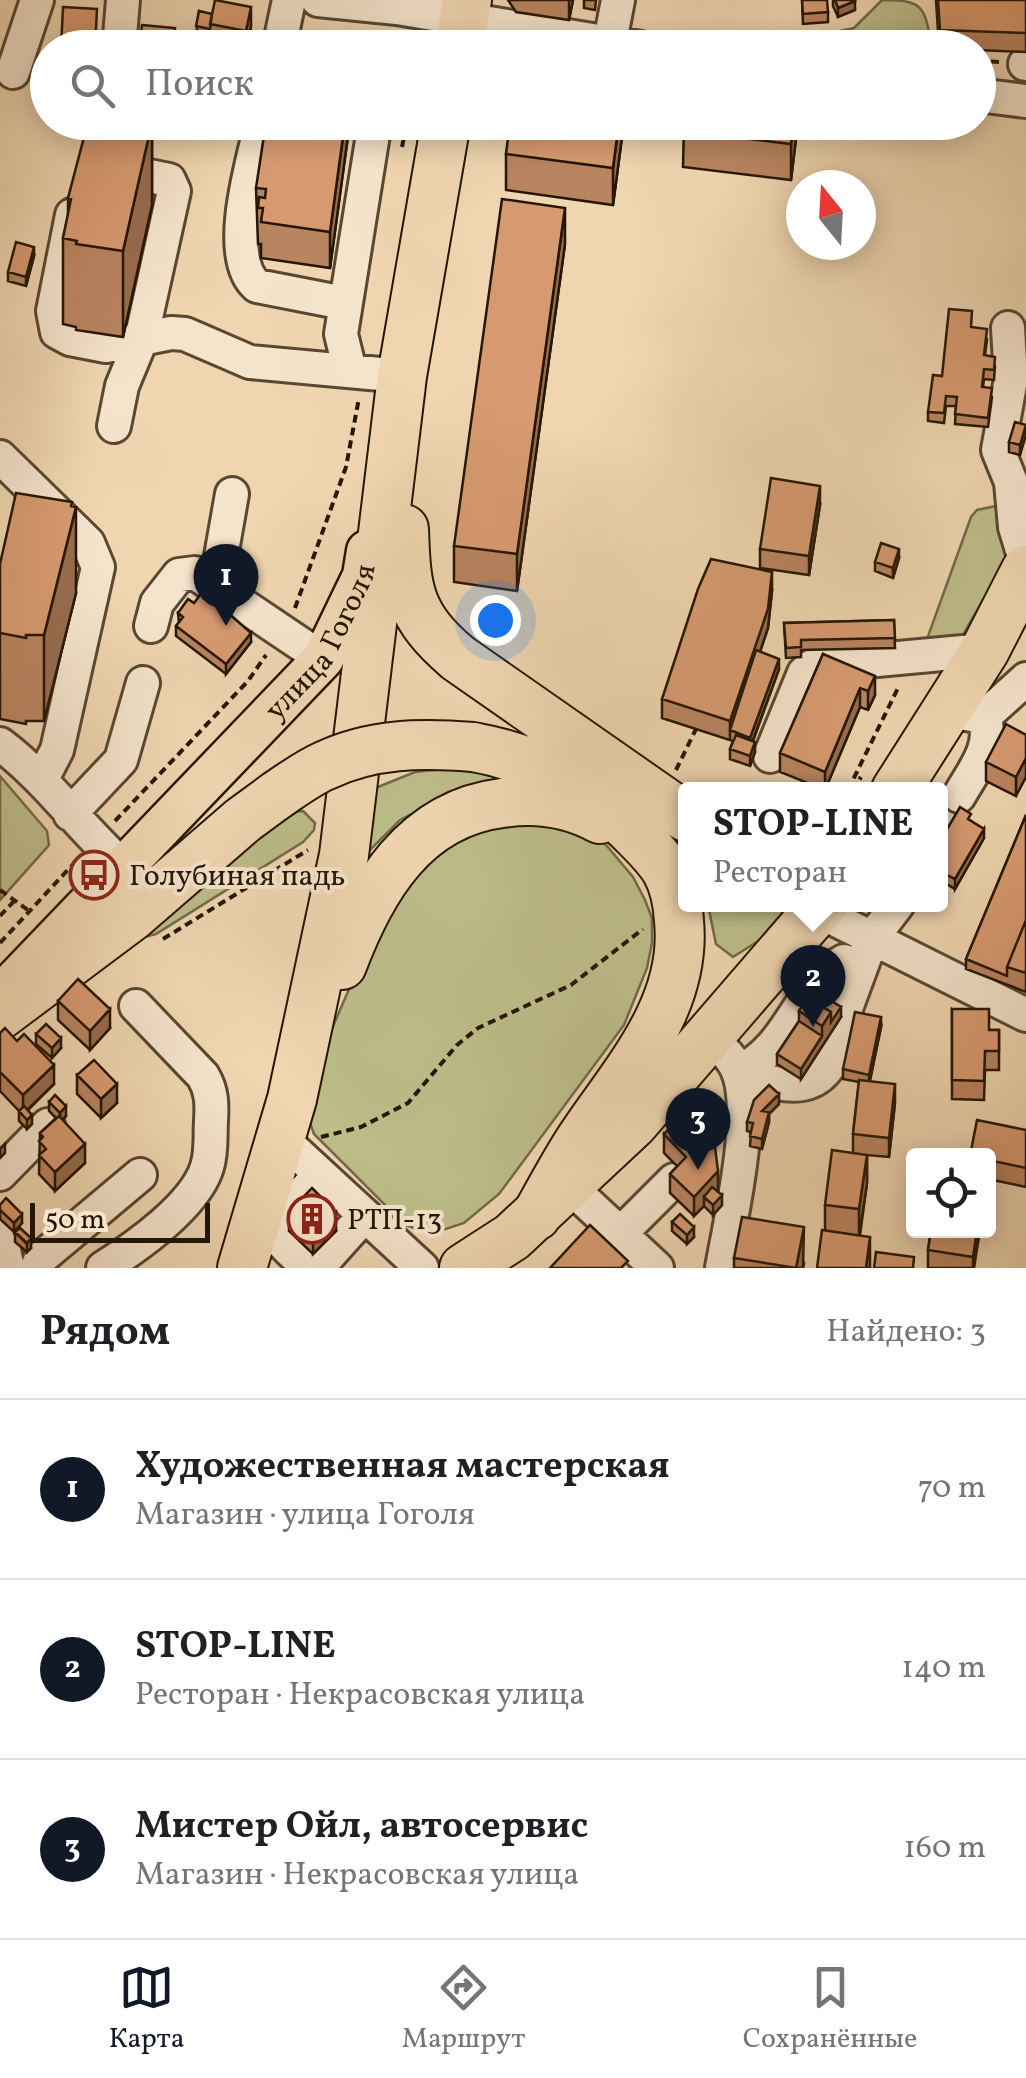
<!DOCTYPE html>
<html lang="ru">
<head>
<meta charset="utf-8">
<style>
  body { margin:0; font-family:Vollkorn,serif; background:#f6f6f6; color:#202124 }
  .controls { position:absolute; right:30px; bottom:30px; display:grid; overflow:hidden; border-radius:10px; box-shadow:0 5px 25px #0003 }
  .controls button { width:90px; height:90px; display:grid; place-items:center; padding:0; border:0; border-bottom:2px solid #e0e0e0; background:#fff; color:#202124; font:50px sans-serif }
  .compass { position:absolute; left:786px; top:170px; width:90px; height:90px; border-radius:50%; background:#fff; box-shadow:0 5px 25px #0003; rotate:342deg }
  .scale { position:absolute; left:30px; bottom:25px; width:180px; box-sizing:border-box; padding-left:10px; border:5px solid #251707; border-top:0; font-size:28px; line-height:35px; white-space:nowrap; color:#251707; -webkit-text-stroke:8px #f5e4cc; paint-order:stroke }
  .you { position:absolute; left:495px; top:620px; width:35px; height:35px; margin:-25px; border:8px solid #fff; border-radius:50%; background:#1a73e8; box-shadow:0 0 0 15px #1a73e833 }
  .badge { display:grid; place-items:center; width:65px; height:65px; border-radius:50%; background:#111827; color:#fff; font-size:32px; font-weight:700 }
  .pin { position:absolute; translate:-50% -82px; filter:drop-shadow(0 2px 5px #0008) }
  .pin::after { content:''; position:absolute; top:52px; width:35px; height:30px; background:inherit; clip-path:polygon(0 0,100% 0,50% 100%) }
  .popup { position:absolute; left:678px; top:782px; width:270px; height:130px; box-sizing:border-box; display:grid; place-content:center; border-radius:10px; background:#fff; filter:drop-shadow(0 2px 8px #0005); font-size:32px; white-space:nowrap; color:#757577 }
  .popup b { font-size:38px; color:#202124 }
  .popup::after { content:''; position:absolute; left:50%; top:100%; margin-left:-20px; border:20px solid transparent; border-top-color:#fff }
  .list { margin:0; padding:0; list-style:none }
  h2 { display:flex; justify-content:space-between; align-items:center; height:130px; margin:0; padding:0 40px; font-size:42px }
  h2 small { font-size:32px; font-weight:400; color:#757577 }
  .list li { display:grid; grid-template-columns:65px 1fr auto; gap:30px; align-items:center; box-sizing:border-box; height:180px; padding:0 40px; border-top:2px solid #e0e0e0 }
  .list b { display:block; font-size:38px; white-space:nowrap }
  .list p { margin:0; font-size:32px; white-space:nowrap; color:#757577 }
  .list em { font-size:32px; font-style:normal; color:#757577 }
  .icon { flex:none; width:55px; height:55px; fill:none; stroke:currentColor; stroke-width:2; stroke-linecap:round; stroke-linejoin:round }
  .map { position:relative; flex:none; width:1026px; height:1268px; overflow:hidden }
  .search { position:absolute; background:#fff; box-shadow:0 5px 25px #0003; left:30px; right:30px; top:30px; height:110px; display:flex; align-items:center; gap:25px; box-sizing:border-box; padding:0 35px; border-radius:55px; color:#757577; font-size:38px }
  .sheet { height:670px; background:#fff }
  nav { display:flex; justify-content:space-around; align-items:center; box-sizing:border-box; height:140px; border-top:2px solid #e0e0e0; background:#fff; font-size:28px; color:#757577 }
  nav a { display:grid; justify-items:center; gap:5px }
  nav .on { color:#111827 }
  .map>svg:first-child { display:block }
  .green { fill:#bdbd89; stroke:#716a48; stroke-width:2.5 }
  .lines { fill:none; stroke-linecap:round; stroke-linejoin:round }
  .minor-casing { stroke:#584732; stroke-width:38 }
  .major-casing { stroke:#251707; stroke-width:45 }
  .highway-casing { stroke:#251707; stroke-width:52 }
  .path { stroke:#251707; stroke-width:4; stroke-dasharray:8 5; stroke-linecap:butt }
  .minor { stroke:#f5e4cc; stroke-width:32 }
  .major { stroke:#efd6b1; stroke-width:40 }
  .highway { stroke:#efd6b1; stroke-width:48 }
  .highway-bridge-casing { stroke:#251707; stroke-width:52; stroke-linecap:butt }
  .highway-bridge { stroke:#efd6b1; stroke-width:48 }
  .wall { fill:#b98460; stroke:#251707; stroke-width:2.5 }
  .shaded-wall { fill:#966c4e; stroke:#251707; stroke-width:2.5 }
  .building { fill:#d79a70; stroke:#251707; stroke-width:2.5 }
  .labels { text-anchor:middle; stroke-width:8; stroke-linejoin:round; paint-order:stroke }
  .street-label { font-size:30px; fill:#251707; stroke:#f5e4cc }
  .poi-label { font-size:30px; fill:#251707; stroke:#f5e4cc; text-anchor:start }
</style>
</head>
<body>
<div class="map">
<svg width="1026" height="1268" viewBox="0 0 1026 1268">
  <rect width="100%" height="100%" fill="#efd6b1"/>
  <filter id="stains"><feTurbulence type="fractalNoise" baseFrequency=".002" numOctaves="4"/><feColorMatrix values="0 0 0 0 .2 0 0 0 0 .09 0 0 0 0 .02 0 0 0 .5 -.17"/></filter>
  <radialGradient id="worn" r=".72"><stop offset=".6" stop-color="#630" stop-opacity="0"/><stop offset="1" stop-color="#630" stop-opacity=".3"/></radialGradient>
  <path class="green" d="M882,0C926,0 924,8 932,47H806L826,34L854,28Z
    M1000,501L1012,549L961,638L928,645L927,639L971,517L977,510L996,506Z
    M470,766L517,781L443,798L400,820L365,855L373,789L415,772Z
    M0,776L47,831L49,845L0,900Z
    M303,811L315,823L314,830L303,842L156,934L140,938L156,914L294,812Z
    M511,815L583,832L606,845L633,877L645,900L652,918V943L647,968L624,1025L499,1194L464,1223L431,1234L405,1225L314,1134L305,1109L313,1073L392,889L431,848Z
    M708,905H788V909L763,938L733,957L716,944Z"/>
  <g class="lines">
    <g class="minor-casing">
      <path id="minor" d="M318,0L397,8L641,48
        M610,42L618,0
        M119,48L123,0
        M279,48L289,0
        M1025,64H1026
        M13,72L37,0
        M978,95L1026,101
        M262,122C253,160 223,257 257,286L344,303
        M110,168L169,180L174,191L141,340L122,386L114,426
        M72,215L53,311L57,332L70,339L106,346L171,333L185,334L250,362L402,376
        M1008,328L1011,379L998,450L1011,482L1015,527L1022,550L1026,553
        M350,371L341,334L375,122
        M0,457L88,543L98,567L57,750L42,779
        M216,585L232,494
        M151,626L157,603L179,575L195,573L323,659
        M947,711L984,717L1026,679
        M0,744C47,779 80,828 124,867
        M770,756L804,673L812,666L985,650
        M959,796C973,771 995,746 984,717
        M70,814L121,760L143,683
        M818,911L1026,1015
        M845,1011L872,938L898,904
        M709,1036C718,1045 729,1054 735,1065C758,1106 730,1221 722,1268
        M738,1072C792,1047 798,985 844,961L860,966
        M738,1072C798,1093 828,1095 845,1026
        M281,1138L422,1268
        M0,1174L48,1125
        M319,1176L277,1219C270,1238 292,1251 303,1263L321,1264L364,1216
        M568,1185L657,1268
        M0,1232L8,1268
        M620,1234L674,1180
        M37,1268L41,1258L140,1175
        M103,1268C136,1247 195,1206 207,1167C212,1152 210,1136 211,1121C212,1104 212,1091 203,1076L136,1006"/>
    </g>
    <g class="major-casing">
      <g id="major">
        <path id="s1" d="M0,996L323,659L363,576L367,551"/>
      </g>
    </g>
    <g class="highway-casing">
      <path id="highway" d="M459,48L467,0
        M404,529C406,592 409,616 458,658L686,817
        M473,747C534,758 587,785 631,830C644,843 657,855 666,870C675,886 678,904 679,921C687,1003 630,1067 586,1131C567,1158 552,1188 536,1216
        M896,790L985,650L1026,570
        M342,965C371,888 414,814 502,803C535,798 570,803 600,819
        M0,1015L131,917L243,820L277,795
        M242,1268L292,1099L344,855L402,376L446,122
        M464,1268L512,1237L633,1124L823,904"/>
    </g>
    <path class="path" d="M978,61L1000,62
      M402,147L407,122
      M295,608L346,467L359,398
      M676,770L696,729
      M781,789L783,790
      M848,790L899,686
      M852,790L861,777
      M115,821L248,681L266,655
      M0,890L28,910
      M0,916L15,900
      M163,939L308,850
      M0,943L77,860
      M321,1137L361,1127L408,1103L457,1045L478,1028L571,985L643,929"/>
    <use href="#minor" class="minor"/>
    <use href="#major" class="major"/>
    <use href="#highway" class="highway"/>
    <g class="highway-bridge-casing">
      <path id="highway-bridge" d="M277,795C292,785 308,773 324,766C372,743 422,743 473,747"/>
    </g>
    <use href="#highway-bridge" class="highway-bridge"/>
  </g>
  <path class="wall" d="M508,0H573L569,20L516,12Z
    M584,0H596L595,10L584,8Z
    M802,0L828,12V22L803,24Z
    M833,0H854L855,10L838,17L833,6Z
    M936,0H1026V52L978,50V48H939Z
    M199,11L251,26L247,48H234L210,43V39L196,36Z
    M152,122V205L123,337L76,330V327L63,324V238L68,216V198Z
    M196,122H211L212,134L198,136Z
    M348,122V136L330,268L261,258V244H258L256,188Z
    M624,122L613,205L506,190V154Z
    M684,122H798L791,180L683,167Z
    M565,244L517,591L454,582V546Z
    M34,256L26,286L8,281V272Z
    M972,328L987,339L985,355L995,366L994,380L984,379L983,387L992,397L988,427L955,424L956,406H946L944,423L928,421V412L942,376Z
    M1026,425L1020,455L1009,452V442Z
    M820,505L809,575L760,568V549Z
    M899,558L893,578L875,571V562Z
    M0,564L76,593L44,721H26V724L0,719Z
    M772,591L768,628L760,652L779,669L753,741L755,752L750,766L730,759V749L733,741L662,718V699Z
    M178,613L251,642L226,674L176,636V626L179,623Z
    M894,620L895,648L801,650V657L786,658L784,623Z
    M823,654L875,695L868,710L860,707L825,790L780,772V753Z
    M1026,735L1016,796L986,781V762Z
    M1026,815V992L966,969V959Z
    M971,821L984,838L955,889L943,882L940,887V841Z
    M58,1001L110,1028L90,1050L58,1020Z
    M952,1009L989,1030H999V1070H985L984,1100L952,1099Z
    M799,1011L841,1017L801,1079L777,1064V1054L799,1021Z
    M881,1027L870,1081L895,1103L889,1157L867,1155V1183L860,1235L870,1268L825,1230V1205L853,1153V1134L859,1082L843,1079V1069Z
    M0,1033L54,1084L28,1110L32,1124L27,1129L19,1121V1111L0,1091Z
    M36,1034L61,1048L52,1058L36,1044Z
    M77,1075L117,1103L101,1118L77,1094Z
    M49,1102L66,1116L62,1120L85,1163L55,1191L39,1174L40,1133L56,1118L49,1111Z
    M779,1104L769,1114V1122L762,1149L750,1146L751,1132L747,1131V1122Z
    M1026,1130V1187L988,1179V1156Z
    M664,1134L718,1190L717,1191L722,1205L713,1215L704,1206L694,1216L670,1193V1174L677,1166L664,1153Z
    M0,1205L22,1223L14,1232L0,1219Z
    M289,1212L336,1231L313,1254L289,1231Z
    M672,1222L694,1237L687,1244L672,1231Z
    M931,1230H980L974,1268H928V1250Z
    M15,1232L31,1248L27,1252L15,1242Z
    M734,1258L804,1263L803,1268H734Z"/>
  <path class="shaded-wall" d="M569,0H573L569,20Z
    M855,1V10L838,17V8Z
    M251,7V26L247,48L246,31Z
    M152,122V205L123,337V251Z
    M345,122H348V136L330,268V232Z
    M619,122H624L613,205V168Z
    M793,122H798L791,180V144Z
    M565,208V244L517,591V554Z
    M34,247V256L26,286V277Z
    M1026,425V435L1020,455V445Z
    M820,486V505L809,575V556Z
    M76,507V593L44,721V635Z
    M899,549V558L893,578V568Z
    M772,572V591L768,628L733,731L730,730V740V721Z
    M251,633V642L226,674V664Z
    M779,659V669L750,748V738Z
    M875,676V695L868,710V691Z
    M860,688V707L825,790V772Z
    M755,742V752L750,766V756Z
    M1026,758V777L1016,796V777Z
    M984,829V838L955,889V879Z
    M841,1007V1017L801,1079V1069L822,1036V1026L831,1012Z
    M110,1009V1028L90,1050V1031Z
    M881,1017V1027L869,1084V1075Z
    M61,1038V1048L52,1058V1048Z
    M54,1065V1084L23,1114V1095Z
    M117,1084V1103L101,1118V1099Z
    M895,1084V1103L889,1157V1138Z
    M779,1094V1104L769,1114V1122L762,1149V1111Z
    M66,1106V1116L60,1122V1113Z
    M32,1115V1124L27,1129V1120Z
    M5,1144V1153L0,1158V1149Z
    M85,1144V1163L55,1191V1172Z
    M867,1155V1183L859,1237V1209Z
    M718,1171V1190L708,1201L704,1197V1206L694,1216V1197Z
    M722,1195V1205L713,1215V1205Z
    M336,1212V1231L313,1254V1235Z
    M22,1214V1223L14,1232V1223Z
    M694,1227V1237L687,1244V1235Z
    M804,1227L803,1268H796Z
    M977,1230H980L973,1268V1257Z
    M870,1237V1268H866Z
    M31,1238V1248L27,1252V1243Z"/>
  <path class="building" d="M215,0L251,7L246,31L210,24Z
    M802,0H827L828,12L803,14Z
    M835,0H854L855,1L838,8Z
    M938,0H1026V33L940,30Z
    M63,7L97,9L95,48H61Z
    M199,11L212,14L210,29L196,26Z
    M142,25L175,28L172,48H139Z
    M214,35L227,37L225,48H212Z
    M522,37L596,48H521Z
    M88,122H152L123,251L76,244L77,241L63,238L71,199L68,198Z
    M197,122H211L212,124L198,126Z
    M266,122H345L330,232L261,222L263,208H258L259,197L265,198L266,189L256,188Z
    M510,122H619L613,168L506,154Z
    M684,122H793L791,144L683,131Z
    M502,199L565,208L517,554L454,546Z
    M16,242L34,247L26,277L8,272Z
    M949,309L972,311L971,327L987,329L984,355L995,357L994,370L984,369L982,387L992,388L988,418L955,414L957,397L946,396L944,413L928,412L933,375L942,376Z
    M1015,422L1026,425L1020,445L1009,442Z
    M771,478L820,486L809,556L760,549Z
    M16,493L72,502L71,506L76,507L44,635H26V638L0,633V564Z
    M881,543L899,549L893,568L875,562Z
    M711,559L772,572L768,609L730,721L662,699L698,589Z
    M203,591L251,633L226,664L176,626L183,617L178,613L188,599L194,603Z
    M894,620L895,638L801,640V647L786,648L784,623Z
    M756,650L779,659L750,738L730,730Z
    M823,654L875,676L868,691L860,688L825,772L780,753Z
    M1006,724L1026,735V758L1016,777L986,762Z
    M736,735L755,742L750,756L730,749Z
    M960,807L971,814L968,819L984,829L955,879L943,873L940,877V841Z
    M1026,815V920L1007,967V976L966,959Z
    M1026,920V973L1007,967Z
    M78,979L110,1009L90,1031L58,1001Z
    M817,992L841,1007L831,1022V1012L812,1000Z
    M807,997L831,1012L822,1026L799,1011Z
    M952,1009H989V1030H999V1051H985L984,1081L952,1080Z
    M855,1012L881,1017L869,1075L843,1069Z
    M799,1021L822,1036L801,1069L777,1054Z
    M46,1024L61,1038L52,1048L36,1034Z
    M5,1028L17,1041L24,1034L54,1065L23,1095L0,1072V1033Z
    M94,1060L117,1084L101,1099L77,1075Z
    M859,1080L895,1084L889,1138L853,1134Z
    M769,1085L779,1094L762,1111L769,1112L762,1139L750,1136L753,1123L747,1122L754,1100Z
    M55,1095L66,1106L60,1113L49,1102Z
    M24,1106L32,1115L27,1120L19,1111Z
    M690,1107L713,1131L718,1171L694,1197L670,1174L686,1157L664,1134Z
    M59,1116L85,1144L55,1172L39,1155L46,1149L39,1141L43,1137L40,1133Z
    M977,1120L1026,1130V1168L988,1160V1156H970Z
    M832,1150L867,1155L859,1209L825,1205Z
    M712,1187L722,1195L713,1205L704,1197Z
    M312,1188L336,1212L313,1235L289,1212Z
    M6,1198L22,1214L14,1223L0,1210V1205Z
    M680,1214L694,1227L687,1235L672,1222Z
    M742,1217L804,1227L796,1268L734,1258Z
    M590,1225L628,1261L621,1268H550Z
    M20,1228L31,1238L27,1243L15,1232Z
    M822,1230L870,1237L866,1268H817Z
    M931,1230H977L973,1257L928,1250Z
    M876,1252L914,1257L913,1268H874Z"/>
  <defs>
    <g id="bus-ring" transform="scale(2.5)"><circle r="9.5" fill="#f5e4cc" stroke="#8f2418" stroke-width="1.5"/><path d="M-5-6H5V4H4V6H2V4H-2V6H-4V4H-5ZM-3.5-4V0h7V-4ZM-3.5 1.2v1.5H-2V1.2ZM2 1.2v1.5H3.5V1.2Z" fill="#8f2418"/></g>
    <g id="building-ring" transform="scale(2.5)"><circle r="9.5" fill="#f5e4cc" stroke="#8f2418" stroke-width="1.5"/><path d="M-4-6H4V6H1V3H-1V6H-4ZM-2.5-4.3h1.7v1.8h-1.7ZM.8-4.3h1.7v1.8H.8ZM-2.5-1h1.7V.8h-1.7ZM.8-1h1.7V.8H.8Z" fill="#8f2418"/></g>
  </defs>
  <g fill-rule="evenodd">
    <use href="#bus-ring" x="94" y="875"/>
    <use href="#building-ring" x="312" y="1219"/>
  </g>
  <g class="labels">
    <g class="street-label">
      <text dy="10" stroke="none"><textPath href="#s1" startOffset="480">улица Гоголя</textPath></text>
    </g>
    <g class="poi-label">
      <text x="129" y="885">Голубиная падь</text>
      <text x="347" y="1229">РТП-13</text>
    </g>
  </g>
  <rect width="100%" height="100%" filter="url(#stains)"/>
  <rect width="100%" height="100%" fill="url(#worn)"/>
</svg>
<div class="controls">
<button><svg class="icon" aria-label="locate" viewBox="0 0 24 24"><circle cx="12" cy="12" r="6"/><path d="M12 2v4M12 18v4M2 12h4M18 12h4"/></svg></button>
</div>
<svg class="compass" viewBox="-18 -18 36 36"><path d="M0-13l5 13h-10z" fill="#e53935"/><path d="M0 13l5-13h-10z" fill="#757577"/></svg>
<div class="scale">50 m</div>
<div class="you"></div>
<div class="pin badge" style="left:226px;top:626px">1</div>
<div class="pin badge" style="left:813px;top:1027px">2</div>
<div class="popup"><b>STOP-LINE</b>Ресторан</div>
<div class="pin badge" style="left:698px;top:1170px">3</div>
<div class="search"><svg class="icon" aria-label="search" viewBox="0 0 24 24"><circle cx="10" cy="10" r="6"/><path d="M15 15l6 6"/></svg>Поиск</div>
</div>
<section class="sheet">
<h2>Рядом<small>Найдено: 3</small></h2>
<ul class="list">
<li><span class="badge">1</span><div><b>Художественная мастерская</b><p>Магазин · улица Гоголя</p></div><em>70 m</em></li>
<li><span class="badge">2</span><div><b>STOP-LINE</b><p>Ресторан · Некрасовская улица</p></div><em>140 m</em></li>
<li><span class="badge">3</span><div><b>Мистер Ойл, автосервис</b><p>Магазин · Некрасовская улица</p></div><em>160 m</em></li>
</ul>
</section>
<nav>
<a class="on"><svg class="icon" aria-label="map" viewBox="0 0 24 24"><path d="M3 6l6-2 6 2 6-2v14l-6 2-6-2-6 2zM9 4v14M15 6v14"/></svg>Карта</a>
<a><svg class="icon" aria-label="directions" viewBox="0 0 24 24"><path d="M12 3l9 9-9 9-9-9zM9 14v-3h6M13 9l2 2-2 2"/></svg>Маршрут</a>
<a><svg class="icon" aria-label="saved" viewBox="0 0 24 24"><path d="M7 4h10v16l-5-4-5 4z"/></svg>Сохранённые</a>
</nav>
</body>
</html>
